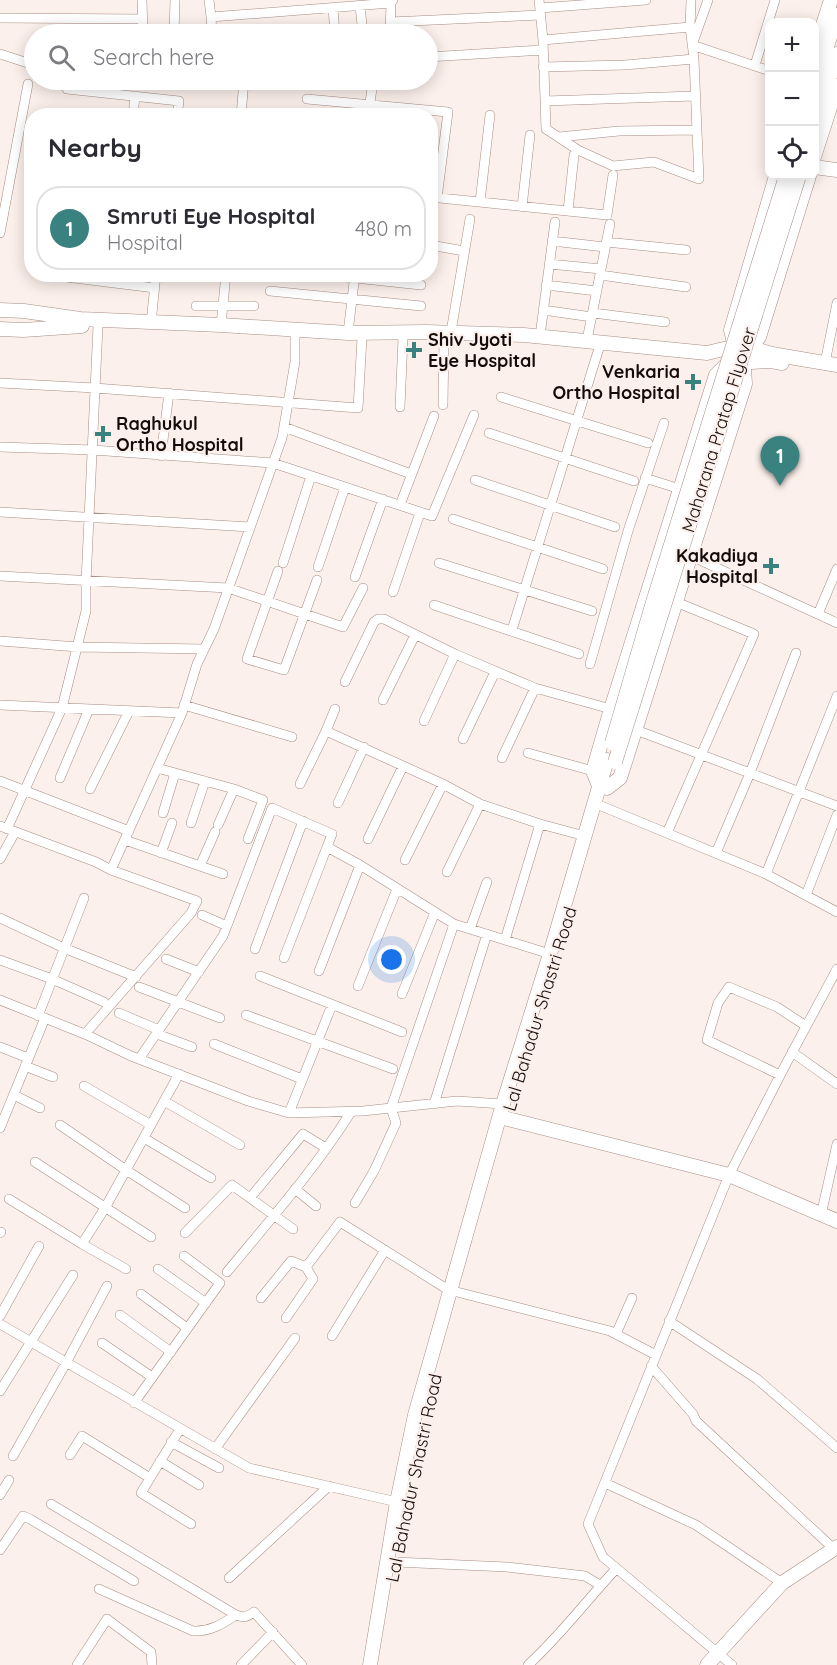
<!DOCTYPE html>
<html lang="en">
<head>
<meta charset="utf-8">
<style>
  body { margin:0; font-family:Quicksand,sans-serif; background:#f2f2f3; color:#2b2b33 }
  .controls { position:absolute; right:18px; top:18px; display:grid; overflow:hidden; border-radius:12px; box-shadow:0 3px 15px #0003 }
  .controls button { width:54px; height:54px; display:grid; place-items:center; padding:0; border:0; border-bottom:2px solid #e1e1e2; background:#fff; color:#2b2b33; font:30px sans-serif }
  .you { position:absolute; left:392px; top:960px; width:21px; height:21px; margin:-15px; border:4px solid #fff; border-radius:50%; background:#1a73e8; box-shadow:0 0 0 9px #1a73e833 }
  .badge { display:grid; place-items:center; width:39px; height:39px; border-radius:50%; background:#3a827f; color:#fff; font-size:20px; font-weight:700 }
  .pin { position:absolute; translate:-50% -50px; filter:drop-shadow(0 2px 3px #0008) }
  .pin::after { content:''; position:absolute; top:32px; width:21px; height:18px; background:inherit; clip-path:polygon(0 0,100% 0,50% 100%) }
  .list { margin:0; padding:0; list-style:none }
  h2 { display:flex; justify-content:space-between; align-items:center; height:78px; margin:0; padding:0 24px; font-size:26px }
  h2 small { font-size:20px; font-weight:400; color:#7c7c81 }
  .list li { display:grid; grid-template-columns:39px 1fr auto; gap:18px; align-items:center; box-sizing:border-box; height:84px; margin:0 12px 12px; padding:0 12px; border:2px solid #e1e1e2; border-radius:24px }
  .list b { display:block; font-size:22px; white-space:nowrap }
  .list p { margin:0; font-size:20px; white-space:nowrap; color:#7c7c81 }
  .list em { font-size:20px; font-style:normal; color:#7c7c81 }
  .icon { flex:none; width:33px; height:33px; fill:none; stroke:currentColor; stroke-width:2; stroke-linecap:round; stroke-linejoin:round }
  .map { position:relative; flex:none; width:837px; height:1665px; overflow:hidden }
  .search { position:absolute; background:#fff; box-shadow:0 3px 15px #0003; left:24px; top:24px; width:414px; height:66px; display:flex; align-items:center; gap:15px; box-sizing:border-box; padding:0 21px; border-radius:33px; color:#7c7c81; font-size:22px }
  .panel { position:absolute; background:#fff; box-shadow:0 3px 15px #0003; left:24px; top:108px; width:414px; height:174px; border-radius:24px }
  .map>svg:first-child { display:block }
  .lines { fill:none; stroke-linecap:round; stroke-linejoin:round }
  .street-casing { stroke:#a78d83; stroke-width:10 }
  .secondary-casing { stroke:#a78d83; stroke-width:15 }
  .street { stroke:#fff; stroke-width:9 }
  .secondary { stroke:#fff; stroke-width:14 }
  .secondary-bridge-casing { stroke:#a78d83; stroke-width:15; stroke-linecap:butt }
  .secondary-bridge { stroke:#fff; stroke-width:14 }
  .poi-dot { fill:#3a827f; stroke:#fcf0ec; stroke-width:2 }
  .labels { text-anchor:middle; stroke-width:4.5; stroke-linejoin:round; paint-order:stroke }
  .poi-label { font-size:18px; font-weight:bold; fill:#150c09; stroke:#fcf0ec; text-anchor:start }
  .street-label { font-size:18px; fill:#150c09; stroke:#fcf0ec }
</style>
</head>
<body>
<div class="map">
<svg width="837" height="1665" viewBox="0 0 837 1665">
  <rect width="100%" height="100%" fill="#fcf0ec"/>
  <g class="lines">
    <g class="street-casing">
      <path id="street" d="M142,0L143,34
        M209,0L211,17L391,3L393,0
        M539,0L543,40L546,129L578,150L613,166L654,162L699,179L694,59L690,27L691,0
        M708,0L692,45L770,71
        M360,6L363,34
        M333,8L335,34
        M540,8L646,0
        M211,17L212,34
        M0,18L143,19
        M390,22L540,15
        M174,34L175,0
        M390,34L391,3
        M543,40L690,27
        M0,54L34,65
        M428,57L543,50
        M755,65L775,0
        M543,67L625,65L694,59
        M225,80H244L241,116
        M67,89L179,101L177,116
        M307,99L448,112L437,198
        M545,101L695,96
        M242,114L255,116
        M133,116L135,96
        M368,116L373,82
        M559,137L619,131L697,130
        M430,197L607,215L613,175
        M480,202L490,115
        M522,207L530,135
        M568,211L574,155
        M0,233L28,84
        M552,241L605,247
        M606,242L686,250
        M430,245L464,251
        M549,264L601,269
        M42,274L155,288
        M318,274L421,285
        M600,275L686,287
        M546,285L597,291
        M270,291L421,306
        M196,306H254
        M543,310L592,317
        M593,313L665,322
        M151,323L156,274
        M221,325L226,274
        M451,332L470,219
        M348,333L355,274
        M540,336L555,222
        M587,340L610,224
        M825,363L837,303
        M0,383L95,388L358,408L362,338
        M501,397L648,443
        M443,405L444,339
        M400,407L403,338
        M284,427L411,474
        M489,433L634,481
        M0,447L93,450L273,463L432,516L474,415
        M161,456L169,393
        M645,478L680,489
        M475,480L615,527
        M400,505L434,416
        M0,512L250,527
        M453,519L603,569
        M691,556L837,623
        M283,563L311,476
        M439,563L592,611
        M318,567L345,487
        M278,571L247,659L284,670L317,580
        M0,576L228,588L343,627L363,588
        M355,577L383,499
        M393,592L420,513
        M434,605L579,654
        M818,614L837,569
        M512,630L599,348
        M0,641L78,647L204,649
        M590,664L628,531L664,423
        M345,682L374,622L378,619H384L455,654L535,688L611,709
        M383,700L415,635
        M0,705L182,713
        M184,705L292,737
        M335,709L326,731L443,784L480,804L540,824L585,836
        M424,721L455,654
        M636,730L837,806
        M463,739L495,672
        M528,753L593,771
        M502,758L535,688
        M157,768L234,789L263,800L248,839
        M60,778L89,709
        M0,781L129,831
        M300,784L326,731
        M90,789L129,711
        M338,803L364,747
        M594,803L766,874L837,912
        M163,813L175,773
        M191,823L205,781
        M218,825L234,789
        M0,826L96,862L111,870L197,901L191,913L85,1034
        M7,829L62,708L86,611V582L98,326
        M667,833L754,634L676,602
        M368,839L403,766
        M125,840L223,874
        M161,853L172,823
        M716,853L750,773L796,653
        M0,859L15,832
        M405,860L443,784
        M200,866L215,832
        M111,870L182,713L197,664L214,629L282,438L295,362V337
        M447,872L480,804
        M766,874L837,696
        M806,895L837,815
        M202,915L227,926
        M0,918L64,948L136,977
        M470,929L487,882
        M505,940L540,824
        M255,949L303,821
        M284,958L327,847
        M166,959L199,972
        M0,960L52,979L104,1002
        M319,971L360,865
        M260,976L402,1032
        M358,986L397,889
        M139,987L220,1018
        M402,994L435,912
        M0,1000L87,1035L131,1056L248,1101L289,1113L363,1111L457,1101L503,1104
        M119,1013L159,1030
        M246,1015L393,1069
        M38,1016L84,898
        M157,1034L192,1047
        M214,1044L302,1079
        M0,1047L28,1058
        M792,1052L837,1084
        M139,1059L223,936L272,808L332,834L327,847L360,865L454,924L550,954
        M25,1066L53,1077
        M780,1075L707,1040L718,1003L729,987L777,1007L806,1026
        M84,1086L151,1125
        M14,1095L40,1108
        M164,1101L240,1145
        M434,1104L487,934
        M289,1113L332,1005
        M60,1125L126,1170L185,1208
        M0,1128L45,1018
        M144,1138L211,1178
        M35,1162L151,1237
        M295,1189L316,1206
        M250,1198L303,1134L326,1148
        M9,1199L82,1244
        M355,1203L374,1171L396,1123L391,1108L454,924
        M821,1215L837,1144
        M0,1233L1,1232
        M185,1233L232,1185L293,1229
        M306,1267L340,1222L450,1291
        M126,1269L82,1244L105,1208L179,1074
        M158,1269L206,1303
        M227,1272C270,1220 315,1169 351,1112
        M457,1292L610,1331L656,1355
        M141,1294L187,1328
        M261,1298L291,1261L306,1267L313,1279L286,1318
        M120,1315L171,1352
        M0,1316L39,1246
        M669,1321L757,1379L837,1448
        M0,1324L249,1468L397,1502
        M616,1334L632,1298
        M332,1336L385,1250
        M102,1343L152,1377
        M651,1366L693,1414L696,1421L834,1549
        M0,1391L73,1275
        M134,1403L220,1283L184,1256
        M180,1429L141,1493L191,1524
        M171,1442L219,1468
        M215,1449L295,1338
        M70,1455L82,1436L150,1478
        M13,1456L66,1363L107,1286
        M160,1461L199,1485
        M605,1483L696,1525L782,1583
        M0,1495L9,1480
        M51,1504L236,1615C244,1618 247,1617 254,1612L302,1665
        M0,1550L23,1516L30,1519L134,1581
        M395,1562L507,1567L585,1576L600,1585
        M229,1578L329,1486
        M99,1589L193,1631C210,1632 222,1624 236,1615
        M77,1665L107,1619L151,1652L152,1665
        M241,1665L273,1632
        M528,1665C560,1636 586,1601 616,1569
        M732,1665L603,1557L588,1524L729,1175L787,1062L837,969"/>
    </g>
    <g class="secondary-casing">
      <path id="secondary" d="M814,53L831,0
        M814,87L837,15
        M814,127L837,54
        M814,157L837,86
        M814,167L837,170
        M809,176L759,337L751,348L772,354L837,365
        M0,310L24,311L80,319L221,325L348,333L426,332L524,335L707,353L728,348
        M0,329L23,330L82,326
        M734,343L731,330L776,176
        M751,362L771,361L782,363
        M599,786L593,771L611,709L716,375L728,363
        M607,788L620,778L745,384L744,368
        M500,1117L729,1175L837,1221
        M370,1665L397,1502L415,1415L503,1104L550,954L607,760
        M707,1665L782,1583L837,1547"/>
    </g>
    <use href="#street" class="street"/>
    <use href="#secondary" class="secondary"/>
    <g class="secondary-bridge-casing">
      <path id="secondary-bridge" d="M612,743L653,602L786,176
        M615,762L799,176"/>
    </g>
    <use href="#secondary-bridge" class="secondary-bridge"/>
  </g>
  <g class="poi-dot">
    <path d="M411 341h6v6h6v6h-6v6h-6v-6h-6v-6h6z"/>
    <path d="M690 373h6v6h6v6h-6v6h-6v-6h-6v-6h6z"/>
    <path d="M100 425h6v6h6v6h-6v6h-6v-6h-6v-6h6z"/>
    <path d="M768 557h6v6h6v6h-6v6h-6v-6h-6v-6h6z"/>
  </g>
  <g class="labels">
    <g class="poi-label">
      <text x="428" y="346">Shiv Jyoti<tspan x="428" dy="21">Eye Hospital</tspan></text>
      <text x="680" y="378" text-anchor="end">Venkaria<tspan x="680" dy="21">Ortho Hospital</tspan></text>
      <text x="116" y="430">Raghukul<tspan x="116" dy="21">Ortho Hospital</tspan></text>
      <text x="758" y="562" text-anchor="end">Kakadiya<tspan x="758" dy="21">Hospital</tspan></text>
    </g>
    <g class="street-label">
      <text transform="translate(719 430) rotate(-73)" y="6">Maharana Pratap Flyover</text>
      <text transform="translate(540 1009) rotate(-73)" y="6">Lal Bahadur Shastri Road</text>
      <text transform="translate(414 1478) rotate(-78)" y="6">Lal Bahadur Shastri Road</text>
    </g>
  </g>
</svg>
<div class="controls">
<button>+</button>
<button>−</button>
<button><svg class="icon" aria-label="locate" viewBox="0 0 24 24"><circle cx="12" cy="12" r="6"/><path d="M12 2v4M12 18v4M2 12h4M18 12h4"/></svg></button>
</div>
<div class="you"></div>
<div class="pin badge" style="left:780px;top:486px">1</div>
<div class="search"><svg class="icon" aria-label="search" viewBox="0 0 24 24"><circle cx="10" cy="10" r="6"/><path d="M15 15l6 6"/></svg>Search here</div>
<section class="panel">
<h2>Nearby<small></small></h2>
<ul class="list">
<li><span class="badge">1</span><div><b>Smruti Eye Hospital</b><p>Hospital</p></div><em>480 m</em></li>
</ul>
</section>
</div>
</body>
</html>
